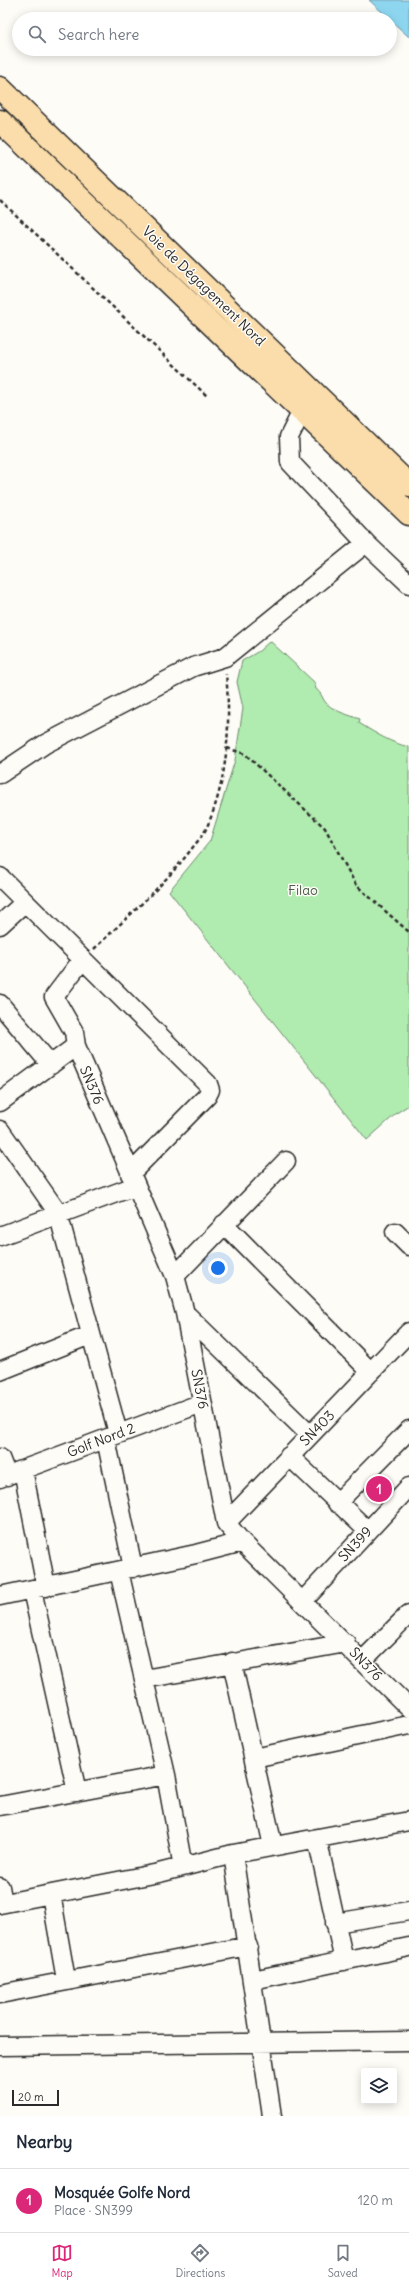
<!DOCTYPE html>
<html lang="en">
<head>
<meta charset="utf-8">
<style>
  body { margin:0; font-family:Delius,sans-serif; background:#f6f6f7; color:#1f2937 }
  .controls { position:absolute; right:12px; bottom:12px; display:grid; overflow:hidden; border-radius:4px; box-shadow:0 2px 10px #0003 }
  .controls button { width:36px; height:36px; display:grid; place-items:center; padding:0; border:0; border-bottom:1px solid #e0e1e3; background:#fff; color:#1f2937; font:20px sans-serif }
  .scale { position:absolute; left:12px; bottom:10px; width:47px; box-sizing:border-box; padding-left:4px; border:2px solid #2b2b2b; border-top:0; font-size:11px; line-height:14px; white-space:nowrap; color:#2b2b2b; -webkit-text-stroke:3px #fdfcf7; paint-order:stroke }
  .you { position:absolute; left:218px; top:1268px; width:14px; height:14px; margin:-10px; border:3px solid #fff; border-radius:50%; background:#1a73e8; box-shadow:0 0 0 6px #1a73e833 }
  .badge { display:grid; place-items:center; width:26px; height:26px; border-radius:50%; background:#db2777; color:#fff; font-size:13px; font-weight:700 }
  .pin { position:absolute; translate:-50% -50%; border:2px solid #fff; box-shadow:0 1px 4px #0006 }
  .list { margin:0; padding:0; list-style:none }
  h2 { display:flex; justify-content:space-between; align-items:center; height:52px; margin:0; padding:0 16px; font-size:17px }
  h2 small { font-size:13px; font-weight:400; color:#747a83 }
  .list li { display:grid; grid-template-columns:26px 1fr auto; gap:12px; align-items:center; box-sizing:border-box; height:64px; padding:0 16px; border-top:1px solid #e0e1e3 }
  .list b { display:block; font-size:15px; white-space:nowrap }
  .list p { margin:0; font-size:13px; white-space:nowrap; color:#747a83 }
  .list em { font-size:13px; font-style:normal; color:#747a83 }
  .icon { flex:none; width:22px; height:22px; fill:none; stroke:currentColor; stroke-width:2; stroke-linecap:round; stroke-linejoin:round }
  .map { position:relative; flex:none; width:409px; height:2116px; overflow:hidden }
  .search { position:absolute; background:#fff; box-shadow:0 2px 10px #0003; left:12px; right:12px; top:12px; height:44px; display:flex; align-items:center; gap:10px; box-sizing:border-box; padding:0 14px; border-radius:22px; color:#747a83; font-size:15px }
  .sheet { height:116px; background:#fff }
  nav { display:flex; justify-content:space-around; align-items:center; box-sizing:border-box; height:56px; border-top:1px solid #e0e1e3; background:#fff; font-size:11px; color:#747a83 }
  nav a { display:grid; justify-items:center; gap:2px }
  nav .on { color:#db2777 }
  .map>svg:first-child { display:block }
  .green { fill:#b0ebaf; stroke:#6e8b6d }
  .water { fill:#8ed6f0; stroke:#6692a1 }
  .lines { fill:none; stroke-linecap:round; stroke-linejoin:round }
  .street-casing { stroke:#2b2b2b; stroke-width:21 }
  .highway-casing { stroke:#2b2b2b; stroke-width:25 }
  .path { stroke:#2b2b2b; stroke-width:2.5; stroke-dasharray:4 3; stroke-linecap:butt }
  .street { stroke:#fdfcf7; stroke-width:18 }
  .highway { stroke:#fbddab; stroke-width:22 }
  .labels { text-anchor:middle; stroke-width:3; stroke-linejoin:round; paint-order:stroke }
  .street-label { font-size:14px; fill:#2b2b2b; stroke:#fdfcf7 }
  .park-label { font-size:14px; fill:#4c5b4c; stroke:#fdfcf7 }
</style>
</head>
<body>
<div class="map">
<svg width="409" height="2116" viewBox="0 0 409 2116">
  <rect width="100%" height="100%" fill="#fdfcf7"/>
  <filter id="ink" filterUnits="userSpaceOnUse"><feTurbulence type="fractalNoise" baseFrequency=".025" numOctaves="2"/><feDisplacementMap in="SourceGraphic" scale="8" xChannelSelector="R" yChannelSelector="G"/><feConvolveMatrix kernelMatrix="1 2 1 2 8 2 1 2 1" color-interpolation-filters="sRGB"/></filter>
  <g filter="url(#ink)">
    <path class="green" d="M270,641L314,682L316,689C322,693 322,699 327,704C336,712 349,715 360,719L359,723C375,733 391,743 409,747V1105L398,1112L367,1140L169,891L210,841L235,760L243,708L237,682L242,661L259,651Z"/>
    <path class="water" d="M369,0H409V37Z"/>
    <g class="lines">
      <g class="street-casing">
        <path id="street" d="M302,411L289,437L290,462L366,543L409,584
          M0,774L45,744L193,667L225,657L366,543
          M0,877L208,1084L210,1090L207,1096L130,1174
          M0,925L25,902
          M0,1004L51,1065
          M76,1046L74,1032L54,997L82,960
          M0,1102L76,1046L175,1276L185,1313L226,1523L242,1542L409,1708
          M0,1130L58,1213L118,1433
          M224,1224L371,1372
          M395,1232L409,1246
          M0,1236L135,1186
          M175,1276L286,1161
          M185,1313L310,1435
          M0,1371L90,1335
          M106,1439L133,1568
          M289,1456L367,1530
          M0,1458L7,1476
          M23,1470L46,1587
          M0,1478L202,1403
          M337,1503L409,1430
          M226,1523L409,1332
          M119,1571L166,1775L183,1867
          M32,1590L77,1792
          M0,1596L196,1554L242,1542
          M303,1601L409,1487
          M363,1660L409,1614
          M232,1662L273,1846
          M144,1679L346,1643
          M254,1758L409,1725
          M0,1806L166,1775
          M317,1838L344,1961
          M233,1854L272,2116
          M0,1887L3,1903
          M51,1894L66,1980
          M0,1904L159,1873L233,1854L409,1821
          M335,1923L409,1911
          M253,1980L409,1947
          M0,1994L248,1946
          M0,2046L409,2041"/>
      </g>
      <g class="highway-casing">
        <path id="highway" d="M0,88L409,485
          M0,121L409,514"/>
      </g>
      <path class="path" d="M0,200L207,396
        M227,748L245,754L325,828L356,885L409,932
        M94,949C127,917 162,887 190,851C195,844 202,837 206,829C228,781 231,725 226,674"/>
      <use href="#street" class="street"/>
      <use href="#highway" class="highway"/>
    </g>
  </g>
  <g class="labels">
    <g class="street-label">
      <text transform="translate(204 286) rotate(44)" y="5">Voie de Dégagement Nord</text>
      <text transform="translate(92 1085) rotate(67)" y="5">SN376</text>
      <text transform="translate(200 1389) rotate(79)" y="5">SN376</text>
      <text transform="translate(317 1428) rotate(-46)" y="5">SN403</text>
      <text transform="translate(101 1440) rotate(-21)" y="5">Golf Nord 2</text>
      <text transform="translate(355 1544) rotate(-47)" y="5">SN399</text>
      <text transform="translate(366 1664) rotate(46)" y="5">SN376</text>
    </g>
    <g class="park-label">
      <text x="303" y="895">Filao</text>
    </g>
  </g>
</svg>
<div class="controls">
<button><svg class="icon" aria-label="layers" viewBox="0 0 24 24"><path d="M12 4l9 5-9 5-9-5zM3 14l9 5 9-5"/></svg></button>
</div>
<div class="scale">20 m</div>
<div class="you"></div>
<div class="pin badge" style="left:379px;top:1489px">1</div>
<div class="search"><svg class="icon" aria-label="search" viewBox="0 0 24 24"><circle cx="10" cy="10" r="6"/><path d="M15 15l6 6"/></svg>Search here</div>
</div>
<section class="sheet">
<h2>Nearby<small></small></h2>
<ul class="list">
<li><span class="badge">1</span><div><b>Mosquée Golfe Nord</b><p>Place · SN399</p></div><em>120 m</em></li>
</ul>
</section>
<nav>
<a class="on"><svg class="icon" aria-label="map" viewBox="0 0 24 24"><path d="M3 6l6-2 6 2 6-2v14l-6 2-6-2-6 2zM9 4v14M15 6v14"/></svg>Map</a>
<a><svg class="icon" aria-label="directions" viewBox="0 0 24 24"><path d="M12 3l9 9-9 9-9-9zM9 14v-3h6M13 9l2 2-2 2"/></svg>Directions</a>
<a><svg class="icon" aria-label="saved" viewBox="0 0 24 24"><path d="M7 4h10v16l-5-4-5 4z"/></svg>Saved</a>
</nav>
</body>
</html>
